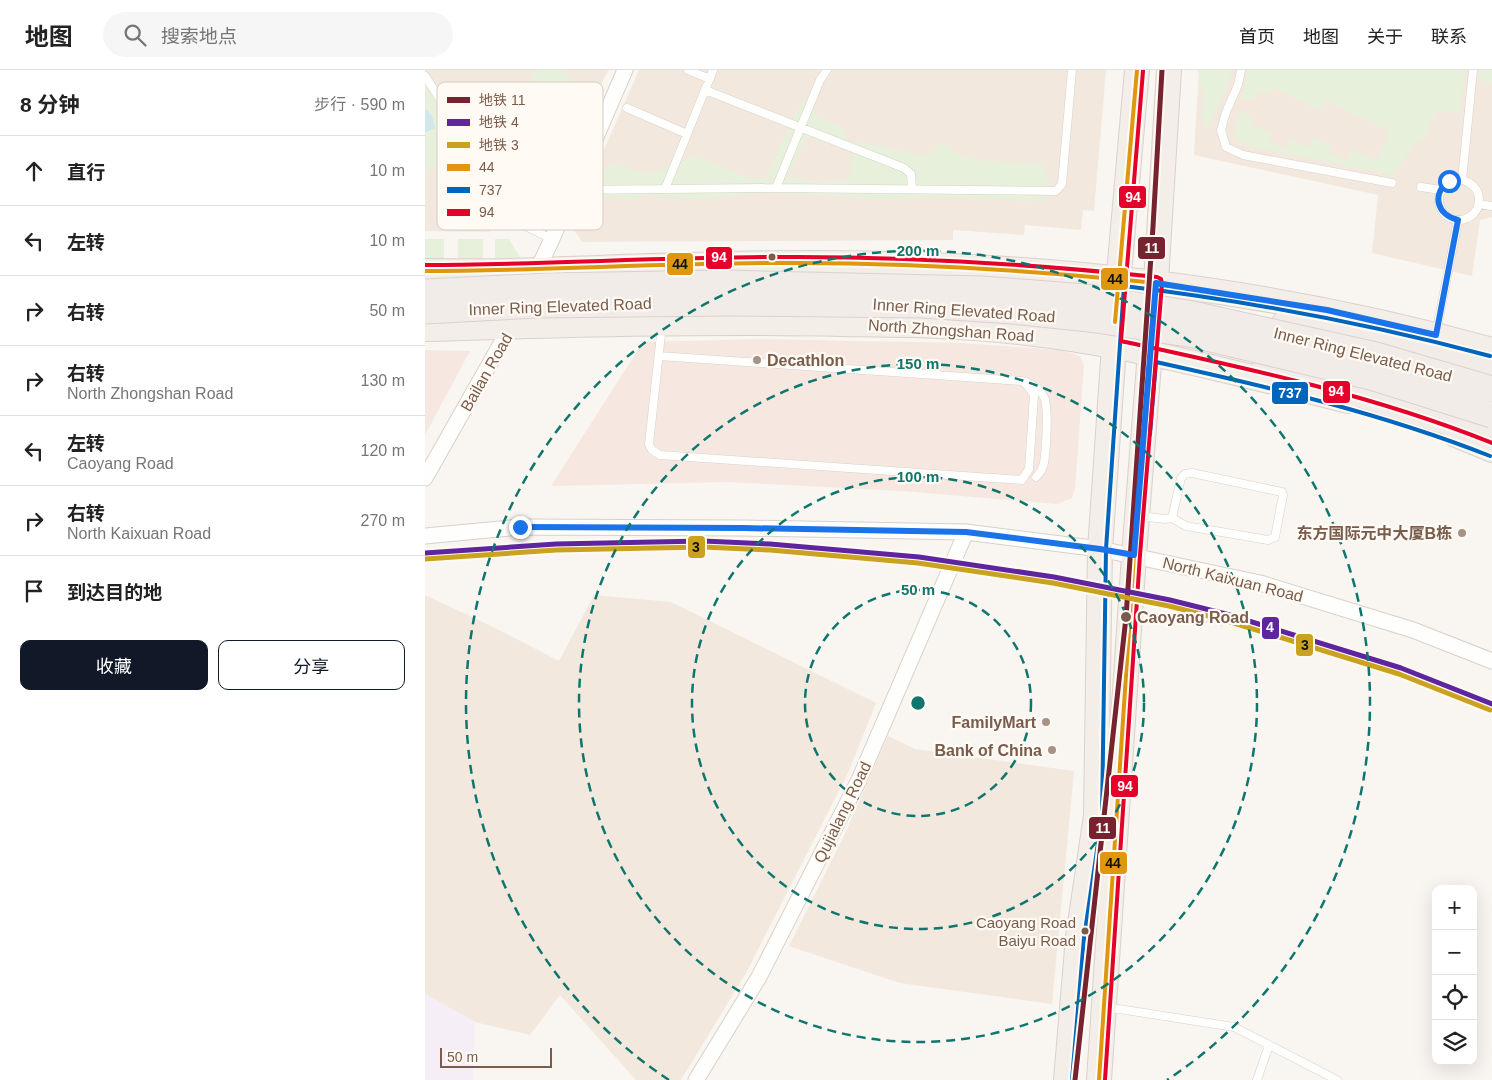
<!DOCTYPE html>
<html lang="zh">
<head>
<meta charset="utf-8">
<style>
  body { margin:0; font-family:Arial,"Noto Sans SC",sans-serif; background:#f6f6f6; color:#222 }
  .controls { position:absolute; right:15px; bottom:15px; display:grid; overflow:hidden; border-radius:10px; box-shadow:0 5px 20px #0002 }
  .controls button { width:45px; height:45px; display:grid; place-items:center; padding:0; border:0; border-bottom:1px solid #e0e0e0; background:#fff; color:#222; font:25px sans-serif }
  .scale { position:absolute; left:15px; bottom:12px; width:112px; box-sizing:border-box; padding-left:5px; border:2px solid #7a5c4d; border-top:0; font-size:14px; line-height:18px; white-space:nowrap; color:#7a5c4d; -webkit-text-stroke:4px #fffaf3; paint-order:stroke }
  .stop { position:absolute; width:15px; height:15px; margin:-11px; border:4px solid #1a73e8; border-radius:50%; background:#fff }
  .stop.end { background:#1a73e8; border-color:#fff; box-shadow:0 1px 5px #0008 }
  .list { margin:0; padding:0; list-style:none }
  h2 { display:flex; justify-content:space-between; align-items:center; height:65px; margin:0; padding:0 20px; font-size:21px }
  h2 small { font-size:16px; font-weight:400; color:#767676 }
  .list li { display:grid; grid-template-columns:32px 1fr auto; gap:15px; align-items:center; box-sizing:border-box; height:70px; padding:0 20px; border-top:1px solid #e0e0e0 }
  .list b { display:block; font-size:19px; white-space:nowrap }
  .list p { margin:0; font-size:16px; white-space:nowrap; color:#767676 }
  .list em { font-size:16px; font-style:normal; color:#767676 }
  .actions { display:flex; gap:10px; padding:15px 20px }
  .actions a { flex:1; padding:11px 0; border:1px solid #111827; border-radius:10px; text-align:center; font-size:18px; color:#111827 }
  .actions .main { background:#111827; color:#fff }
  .icon { flex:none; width:28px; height:28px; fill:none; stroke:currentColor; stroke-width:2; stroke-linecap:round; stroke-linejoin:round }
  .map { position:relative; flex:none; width:1067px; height:1010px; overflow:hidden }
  header { display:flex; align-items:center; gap:30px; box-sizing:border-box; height:70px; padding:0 25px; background:#fff; border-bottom:1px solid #e0e0e0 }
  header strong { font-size:24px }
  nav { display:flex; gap:28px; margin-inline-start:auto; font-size:18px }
  .search { width:350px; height:45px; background:#f6f6f6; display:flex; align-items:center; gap:12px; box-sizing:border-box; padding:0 18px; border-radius:28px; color:#767676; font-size:19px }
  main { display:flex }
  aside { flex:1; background:#fff }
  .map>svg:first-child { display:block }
  .residential { fill:#f2e8de }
  .commercial { fill:#f6e8e1 }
  .education { fill:#f6eef6 }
  .green { fill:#e7f0db }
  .water { fill:#d0e8ea }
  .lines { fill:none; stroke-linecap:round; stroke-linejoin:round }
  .service-casing { stroke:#d7d1cb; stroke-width:9 }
  .minor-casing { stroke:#d7d1cb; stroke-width:17 }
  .primary-casing { stroke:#dad1cc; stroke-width:26 }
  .trunk-casing { stroke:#dad1cc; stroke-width:27 }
  .path { stroke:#dcd5d0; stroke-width:2.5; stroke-dasharray:1 4; stroke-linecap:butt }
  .service { stroke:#fefefd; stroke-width:8 }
  .minor { stroke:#fefefd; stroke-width:15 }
  .primary { stroke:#f3eee8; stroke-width:24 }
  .trunk { stroke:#f2ece8; stroke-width:25 }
  .trunk-bridge-casing { stroke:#dad1cc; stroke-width:27; stroke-linecap:butt }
  .trunk-bridge { stroke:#f2ece8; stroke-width:25 }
  .bus-1-casing { stroke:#fffaf3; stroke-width:8 }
  .bus-2-casing { stroke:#fffaf3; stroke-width:8 }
  .bus-3-casing { stroke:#fffaf3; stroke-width:8 }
  .bus-1 { stroke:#de970f; stroke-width:4 }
  .bus-2 { stroke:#0065bd; stroke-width:4 }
  .bus-3 { stroke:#e4002b; stroke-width:4 }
  .metro-1-casing { stroke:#fffaf3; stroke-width:9 }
  .metro-2-casing { stroke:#fffaf3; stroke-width:9 }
  .metro-3-casing { stroke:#fffaf3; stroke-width:9 }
  .metro-1 { stroke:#76232f; stroke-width:5 }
  .metro-2 { stroke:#5f259f; stroke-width:5 }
  .metro-3 { stroke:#caa21f; stroke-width:5 }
  .route { stroke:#1a73e8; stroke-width:6 }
  .ring { fill:none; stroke:#0f766e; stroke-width:2.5; stroke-dasharray:9 6 }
  .bus-dot { fill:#7a5c4d; stroke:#fffaf3; stroke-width:2 }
  .poi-dot { fill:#a69286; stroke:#fffaf3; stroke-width:2 }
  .labels { text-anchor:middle; stroke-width:4.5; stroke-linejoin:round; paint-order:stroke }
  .bus-label { font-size:15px; fill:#7a5c4d; stroke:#fffaf3; text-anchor:end }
  .street-label { font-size:16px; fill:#7a5c4d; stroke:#fffaf3 }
  .poi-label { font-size:16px; font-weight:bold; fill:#7a5c4d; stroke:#fffaf3; text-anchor:end }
  .stop-label { font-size:16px; font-weight:bold; fill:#7a5c4d; stroke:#fffaf3; text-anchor:start }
  .key { fill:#fffaf3; stroke:#d7cbc1; stroke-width:1 }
  .key-label { font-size:14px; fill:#7a5c4d }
  .centre { fill:#0f766e; stroke:#fffaf3; stroke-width:2.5 }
  .ring-label { font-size:15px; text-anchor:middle; font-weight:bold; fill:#0f766e; stroke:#fffaf3; stroke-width:4.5; stroke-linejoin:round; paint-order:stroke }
  .line-badge { stroke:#fffaf3; stroke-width:2 }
  .badge-label { font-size:14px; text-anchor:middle; font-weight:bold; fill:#fff }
  .pale-badge-label { font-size:14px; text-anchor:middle; font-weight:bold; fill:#111 }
</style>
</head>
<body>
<header>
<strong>地图</strong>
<div class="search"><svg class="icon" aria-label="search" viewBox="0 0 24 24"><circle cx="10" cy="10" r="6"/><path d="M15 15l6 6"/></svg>搜索地点</div>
<nav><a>首页</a><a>地图</a><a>关于</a><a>联系</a></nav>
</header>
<main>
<aside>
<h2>8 分钟<small>步行 · 590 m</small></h2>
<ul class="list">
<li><svg class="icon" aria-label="ahead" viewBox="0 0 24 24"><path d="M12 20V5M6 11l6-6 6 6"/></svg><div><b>直行</b></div><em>10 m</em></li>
<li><svg class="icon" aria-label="left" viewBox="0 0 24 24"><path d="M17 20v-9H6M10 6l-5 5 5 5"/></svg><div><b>左转</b></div><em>10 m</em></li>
<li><svg class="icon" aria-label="right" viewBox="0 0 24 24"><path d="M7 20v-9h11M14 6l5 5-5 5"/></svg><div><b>右转</b></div><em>50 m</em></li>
<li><svg class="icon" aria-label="right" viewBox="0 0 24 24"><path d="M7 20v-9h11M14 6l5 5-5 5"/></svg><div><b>右转</b><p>North Zhongshan Road</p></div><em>130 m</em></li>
<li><svg class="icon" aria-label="left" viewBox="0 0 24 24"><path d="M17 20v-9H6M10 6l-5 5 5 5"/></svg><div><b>左转</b><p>Caoyang Road</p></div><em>120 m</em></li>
<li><svg class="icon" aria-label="right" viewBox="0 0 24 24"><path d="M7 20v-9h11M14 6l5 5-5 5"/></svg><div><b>右转</b><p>North Kaixuan Road</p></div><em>270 m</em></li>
<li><svg class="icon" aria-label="arrive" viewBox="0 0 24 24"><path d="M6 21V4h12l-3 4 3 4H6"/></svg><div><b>到达目的地</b></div></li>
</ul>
<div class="actions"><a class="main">收藏</a><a>分享</a></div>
</aside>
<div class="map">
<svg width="1067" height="1010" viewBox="0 0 1067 1010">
  <rect width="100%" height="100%" fill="#f9f5f0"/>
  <path class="residential" d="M0,0H183L113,152L99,146L96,141L63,162L0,161Z
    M214,0H681L669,141L658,140L656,160L600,155L599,165L528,160V170L157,172L146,155Z
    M774,0H1067V147L1055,150L1047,206L947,183L953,125L769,85Z
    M0,525L64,555L134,591L169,525L246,532L451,633L423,703L321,903L256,1010H211L135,925L105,965L50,952L0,924Z
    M463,666L490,679L649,701L627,934L475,913L364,876L419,766Z"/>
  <path class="commercial" d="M335,269L538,273L636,280L655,286L659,295L650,418L647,428L632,434L477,421L303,412L126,416L218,272Z
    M0,280L45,281L0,365Z"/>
  <path class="education" d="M0,924L50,952L48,1010H0Z"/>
  <path class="green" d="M115,0H139L158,30L146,38L131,15L118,24L106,6Z
    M773,0H807L802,17L782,59L777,47L779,29Z
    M823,0H1040L1034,43L1014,41L1007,48L1003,64L989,75L967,105L820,75L814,71L809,66L810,56L816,42L829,48L826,55L846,63L843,70L861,80L866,70L884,78L888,68L906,75L903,83L922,91L926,80L952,90L965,61L900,30L895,40L851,19L840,23L835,22L827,29H816Z
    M1054,0H1067V12H1057V9L1053,5Z
    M0,14L12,33L28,39L47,60L61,87L77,99L82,110V122L86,133L81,139L72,137C62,118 52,90 33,80L0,103Z
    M379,27L394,48L418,58L422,70L403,74L381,66L364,107L390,112L424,110L430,71L502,86L517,72L535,86L561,91L616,94L624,106L620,130L599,131L527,127L456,129L341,123L277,129L215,126L205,130L178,126L176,104L187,93L208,100L228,103L270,86L329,110L341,108L360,65Z
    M0,169H19V191L0,190Z
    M33,169H58V191L33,190Z
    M70,169H84L96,189L70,191Z"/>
  <path class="water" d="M0,39C8,43 8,50 10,58L0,63Z"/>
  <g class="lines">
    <g class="service-casing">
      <path id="service" d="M263,0L285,9
        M288,0L240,119L351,118L395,10L402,0
        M816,0L813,15L801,42L796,60L801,77L818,85L967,113
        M0,6L93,151L100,156L127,169
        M280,20L479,98L486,104L487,119
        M126,22L154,65L168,74
        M202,38L262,64
        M1014 130a20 20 0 1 1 40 0a20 20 0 1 1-40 0Z
        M1037,110L1048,0
        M996,117L1016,120
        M351,118L631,121L637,114L647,0
        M148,120L240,119
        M1054,134L1067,136
        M1011,264L1033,150
        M234,286L597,311L603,316L609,325L604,399L597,410L235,385L227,380L224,374L237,255
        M601,312C609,316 615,319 619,327C624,337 621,381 619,393C618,398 615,403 611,407
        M714,446L740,449L747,448L756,408L760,404L767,403L857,422L858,425L850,467L843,470L761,456L747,448
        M681,937L809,957L912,1010
        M832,1010L844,975"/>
    </g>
    <g class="minor-casing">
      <path id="minor" d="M110,205L127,169L200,0
        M0,408L89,251
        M0,466L95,457L318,458L541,462L675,479L835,513L988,560L1067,591
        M271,1010L334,907L434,710L541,462"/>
    </g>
    <g class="primary-casing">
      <path id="primary" d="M0,201C38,201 76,202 113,200C203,197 293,193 383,193C613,192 845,218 1067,280
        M692,226L712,0
        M730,228L744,0
        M0,259C139,255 277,251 416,254C475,255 535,255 594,262C705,274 815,304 923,331
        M1031,365L1067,380
        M641,1010L653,867L671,746L675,479L690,262
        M674,1010L709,485L726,269"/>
    </g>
    <g class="trunk-casing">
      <path id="trunk" d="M859,254L980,274L1067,298
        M840,291L921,320L1067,366"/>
    </g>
    <path class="path" d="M757,546L800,556"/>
    <use href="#service" class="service"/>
    <use href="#minor" class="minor"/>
    <use href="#primary" class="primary"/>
    <use href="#trunk" class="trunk"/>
    <g class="trunk-bridge-casing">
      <path id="trunk-bridge" d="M0,222L122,216L299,213L557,219L661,227L763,243L951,285L1067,319
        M0,241L112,235L304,233L497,235L587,241L664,249L769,265L946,307L1067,345"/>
    </g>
    <use href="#trunk-bridge" class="trunk-bridge"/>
    <g class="bus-1-casing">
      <path id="bus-1" d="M0,201C117,201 234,193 351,193C478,192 604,200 731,213L709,485L674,1010
        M690,252L712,0"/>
    </g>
    <g class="bus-2-casing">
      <path id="bus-2" d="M725,364L731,292C844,317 956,343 1065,386
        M647,1010L659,868L677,746L681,479L699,216C823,231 945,254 1065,286"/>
    </g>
    <g class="bus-3-casing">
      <path id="bus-3" d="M718,1L696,271C821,298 948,325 1067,373
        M0,195C117,195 234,187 351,187C478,186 605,194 732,207L736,209L737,214L715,485L680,1010"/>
    </g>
    <use href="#bus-1" class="bus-1"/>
    <use href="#bus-2" class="bus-2"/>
    <use href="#bus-3" class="bus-3"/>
    <g class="metro-1-casing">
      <path id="metro-1" d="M650,1010L701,547L728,157L737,0"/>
    </g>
    <g class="metro-2-casing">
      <path id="metro-2" d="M0,483L131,474L278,471L345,474L494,487L629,507L745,530L801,544L976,598L1067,634"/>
    </g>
    <g class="metro-3-casing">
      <path id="metro-3" d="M0,489L131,480L278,477L345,480L493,493L628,513L744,536L799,550L974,604L1065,640"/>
    </g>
    <use href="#metro-1" class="metro-1"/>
    <use href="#metro-2" class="metro-2"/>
    <use href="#metro-3" class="metro-3"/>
  </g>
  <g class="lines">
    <path class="route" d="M95,457L318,458L541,462L675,479L709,485L731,213L902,240L1011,265L1033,150C1012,145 1006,124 1024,111"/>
  </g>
  <g class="ring">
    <circle cx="493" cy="633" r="113"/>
    <circle cx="493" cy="633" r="226"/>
    <circle cx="493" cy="633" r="339"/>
    <path d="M244 1010A452 452 0 1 1 742 1010"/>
  </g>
  <g class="bus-dot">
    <circle cx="347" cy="187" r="4.5"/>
    <circle cx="701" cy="547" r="6"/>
    <circle cx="660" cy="861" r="4.5"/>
  </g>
  <g class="poi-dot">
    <circle cx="332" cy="290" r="5"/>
    <circle cx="1037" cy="463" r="5"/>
    <circle cx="621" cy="652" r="5"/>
    <circle cx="627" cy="680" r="5"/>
  </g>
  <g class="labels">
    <g class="bus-label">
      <text x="651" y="858">Caoyang Road<tspan x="651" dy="18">Baiyu Road</tspan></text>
    </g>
    <g class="street-label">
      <text transform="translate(135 236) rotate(-2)" y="6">Inner Ring Elevated Road</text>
      <text transform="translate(539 240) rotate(4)" y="6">Inner Ring Elevated Road</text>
      <text transform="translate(526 260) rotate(4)" y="6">North Zhongshan Road</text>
      <text transform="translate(938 284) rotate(14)" y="6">Inner Ring Elevated Road</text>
      <text transform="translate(61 302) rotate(-60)" y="6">Bailan Road</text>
      <text transform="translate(808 509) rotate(14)" y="6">North Kaixuan Road</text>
      <text transform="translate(417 742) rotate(-64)" y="6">Qujialang Road</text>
    </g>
    <g class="poi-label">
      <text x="342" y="296" text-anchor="start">Decathlon</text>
      <text x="1027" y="469">东方国际元中大厦B栋</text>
      <text x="611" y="658">FamilyMart</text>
      <text x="617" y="686">Bank of China</text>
    </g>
    <g class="stop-label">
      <text x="712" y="553">Caoyang Road</text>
    </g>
  </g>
  <rect x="12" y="12" width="166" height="148" rx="8" class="key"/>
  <rect x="22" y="27" width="23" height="6" fill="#76232f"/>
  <rect x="22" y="49" width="23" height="7" fill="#5f259f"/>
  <rect x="22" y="72" width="23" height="6" fill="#caa21f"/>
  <rect x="22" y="94" width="23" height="7" fill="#de970f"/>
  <rect x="22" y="117" width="23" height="6" fill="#0065bd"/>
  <rect x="22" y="139" width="23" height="7" fill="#e4002b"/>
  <g class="key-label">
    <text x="54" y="35">地铁 11</text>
    <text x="54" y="57">地铁 4</text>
    <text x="54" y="80">地铁 3</text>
    <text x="54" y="102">44</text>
    <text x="54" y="125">737</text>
    <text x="54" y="147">94</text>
  </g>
  <circle cx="493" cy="633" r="8" class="centre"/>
  <g class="ring-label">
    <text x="493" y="186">200 m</text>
    <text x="493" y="299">150 m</text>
    <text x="493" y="412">100 m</text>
    <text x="493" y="525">50 m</text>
  </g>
  <g class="line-badge">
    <rect x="693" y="115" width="29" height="24" rx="5" fill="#e4002b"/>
    <rect x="712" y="166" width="29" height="24" rx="5" fill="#76232f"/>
    <rect x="280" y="176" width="28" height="24" rx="5" fill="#e4002b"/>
    <rect x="241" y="182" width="28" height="24" rx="5" fill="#de970f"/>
    <rect x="675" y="197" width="29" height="24" rx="5" fill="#de970f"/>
    <rect x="897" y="310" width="29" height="24" rx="5" fill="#e4002b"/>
    <rect x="846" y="311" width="38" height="24" rx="5" fill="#0065bd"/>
    <rect x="262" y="465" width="19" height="24" rx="5" fill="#caa21f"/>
    <rect x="836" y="546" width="19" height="24" rx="5" fill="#5f259f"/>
    <rect x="870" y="563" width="19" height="24" rx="5" fill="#caa21f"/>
    <rect x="685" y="704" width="29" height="24" rx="5" fill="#e4002b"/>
    <rect x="663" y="746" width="29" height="24" rx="5" fill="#76232f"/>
    <rect x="674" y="781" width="29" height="24" rx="5" fill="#de970f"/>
  </g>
  <g class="badge-label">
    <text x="708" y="132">94</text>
    <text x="727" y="183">11</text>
    <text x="294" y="192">94</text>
    <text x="911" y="326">94</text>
    <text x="865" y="328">737</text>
    <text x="845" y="562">4</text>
    <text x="700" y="721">94</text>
    <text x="678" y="763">11</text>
  </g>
  <g class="pale-badge-label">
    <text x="255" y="199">44</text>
    <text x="690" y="214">44</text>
    <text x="271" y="482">3</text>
    <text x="880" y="580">3</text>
    <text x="688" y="798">44</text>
  </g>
</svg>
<div class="controls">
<button>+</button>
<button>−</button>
<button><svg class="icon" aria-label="locate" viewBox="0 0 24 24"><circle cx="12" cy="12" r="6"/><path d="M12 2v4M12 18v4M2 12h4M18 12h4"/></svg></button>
<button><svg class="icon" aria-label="layers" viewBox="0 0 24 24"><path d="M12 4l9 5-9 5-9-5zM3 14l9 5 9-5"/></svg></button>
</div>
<div class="scale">50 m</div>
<div class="stop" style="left:1024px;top:111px"></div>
<div class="stop end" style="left:95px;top:457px"></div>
</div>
</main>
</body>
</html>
